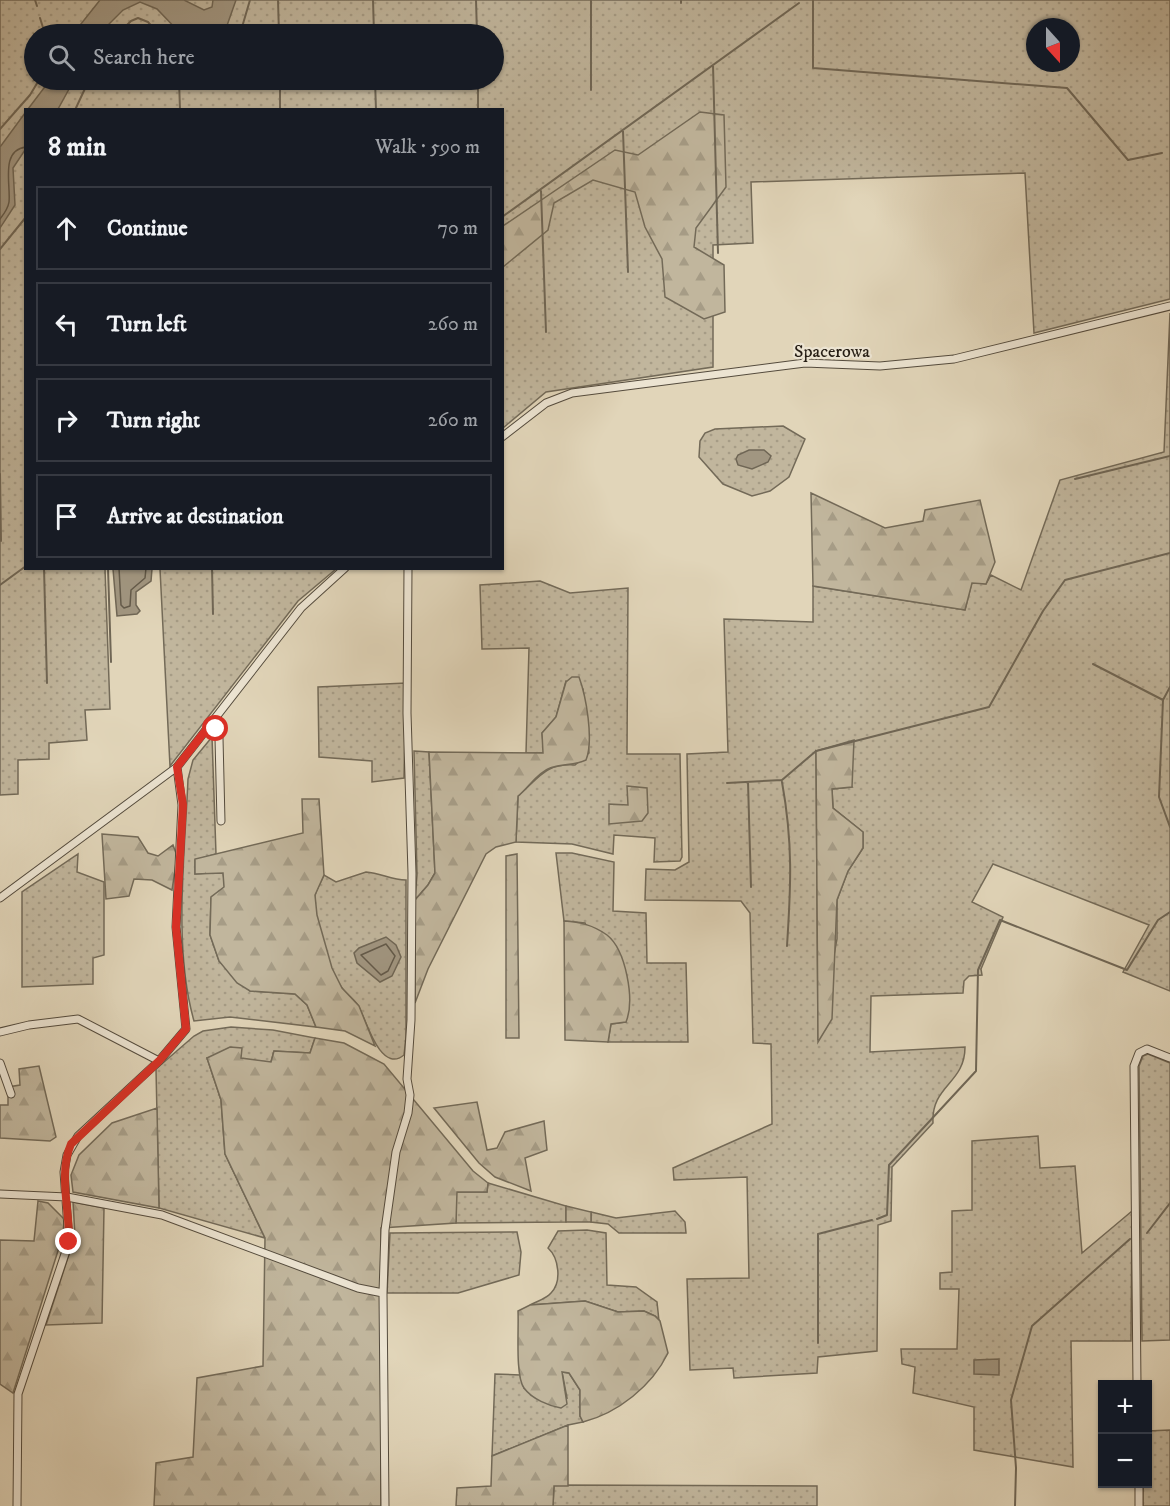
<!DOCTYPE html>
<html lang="en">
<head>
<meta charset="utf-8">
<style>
  body { margin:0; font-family:"IM FELL DW Pica",serif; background:#20242c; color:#f1f3f6 }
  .controls { position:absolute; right:18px; bottom:18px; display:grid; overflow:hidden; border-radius:0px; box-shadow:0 2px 4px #0004 }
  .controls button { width:54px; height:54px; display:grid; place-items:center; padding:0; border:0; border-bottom:2px solid #363941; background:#171b24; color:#f1f3f6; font:30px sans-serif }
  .compass { position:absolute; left:1026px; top:18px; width:54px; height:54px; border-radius:50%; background:#171b24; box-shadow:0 2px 4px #0004; rotate:159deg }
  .stop { position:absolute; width:18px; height:18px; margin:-14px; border:4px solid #d93025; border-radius:50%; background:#fff }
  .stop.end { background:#d93025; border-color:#fff; box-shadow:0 2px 6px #0008 }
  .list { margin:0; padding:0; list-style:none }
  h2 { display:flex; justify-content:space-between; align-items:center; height:78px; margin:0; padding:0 24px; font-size:26px }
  h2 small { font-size:20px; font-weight:400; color:#9ea1a6 }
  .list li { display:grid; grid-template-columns:39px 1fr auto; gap:18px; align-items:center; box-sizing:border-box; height:84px; margin:0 12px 12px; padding:0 12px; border:2px solid #363941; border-radius:0px }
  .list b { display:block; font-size:22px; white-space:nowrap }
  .list em { font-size:20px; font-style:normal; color:#9ea1a6 }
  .icon { flex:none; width:33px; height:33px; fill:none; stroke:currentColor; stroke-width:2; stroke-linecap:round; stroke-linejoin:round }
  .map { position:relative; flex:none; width:1170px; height:1506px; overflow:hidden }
  .search { position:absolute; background:#171b24; box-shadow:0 2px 4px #0004; left:24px; top:24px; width:480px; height:66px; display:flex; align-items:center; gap:15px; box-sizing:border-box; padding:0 21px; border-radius:33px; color:#9ea1a6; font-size:22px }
  .panel { position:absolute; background:#171b24; box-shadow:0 2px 4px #0004; left:24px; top:108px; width:480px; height:462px; border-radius:0px }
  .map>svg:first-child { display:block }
  .grass { fill:url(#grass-dots); stroke:#736a58; stroke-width:1.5; fill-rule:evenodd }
  .forest { fill:url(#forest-firs); stroke:#736a58; stroke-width:1.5 }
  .water { fill:#a19681; stroke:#6f6655; stroke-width:1.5 }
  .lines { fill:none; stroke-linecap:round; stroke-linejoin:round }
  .shore { stroke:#635a4a; stroke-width:1.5 }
  .stream { stroke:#6f6655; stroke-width:2 }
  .street-casing { stroke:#544b3d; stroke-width:9 }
  .street { stroke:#ece4d2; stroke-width:7 }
  .route { stroke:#d93025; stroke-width:8 }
  .labels { text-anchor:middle; stroke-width:4.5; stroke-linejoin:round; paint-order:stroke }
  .street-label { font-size:18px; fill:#251d14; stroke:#ece4d2 }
</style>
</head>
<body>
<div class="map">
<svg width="1170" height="1506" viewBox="0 0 1170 1506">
  <defs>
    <pattern id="grass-dots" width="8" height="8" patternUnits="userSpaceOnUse" patternTransform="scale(1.5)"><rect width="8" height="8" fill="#c1b69d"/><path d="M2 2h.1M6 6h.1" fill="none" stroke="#a69c86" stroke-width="1.8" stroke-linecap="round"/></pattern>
    <pattern id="forest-firs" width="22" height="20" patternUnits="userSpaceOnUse" patternTransform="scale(1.5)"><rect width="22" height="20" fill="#c1b69d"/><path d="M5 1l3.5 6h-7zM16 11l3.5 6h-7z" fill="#a69c86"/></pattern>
  </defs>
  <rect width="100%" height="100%" fill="#e1d5b9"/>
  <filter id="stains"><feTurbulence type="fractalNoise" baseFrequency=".00333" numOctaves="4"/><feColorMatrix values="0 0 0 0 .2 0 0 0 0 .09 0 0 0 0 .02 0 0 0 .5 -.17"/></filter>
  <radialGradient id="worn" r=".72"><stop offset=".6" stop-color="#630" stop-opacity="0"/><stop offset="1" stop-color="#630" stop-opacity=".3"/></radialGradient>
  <path class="grass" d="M0,0H1170V299L1034,333L1025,173L751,182L753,243L713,245V367L546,392L503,428L502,110H26V568L105,569L110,709L85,710L87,740L49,743V759L18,760V794L0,795ZM1035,27H1071V63H1035ZM34,34H494V80H34Z
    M1170,313V991L1123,972L1149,925L993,864L972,902L1003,917L981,969L982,975L969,976L964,981L963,993L871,996L870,1052L965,1047C965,1084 931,1085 933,1123L892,1167L891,1221L878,1225L877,1351L818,1357L817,1373L734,1378L733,1368L690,1370L687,1279L749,1278L747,1177L674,1180L673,1168L772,1124L771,1044L753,1043L750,913L741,901L645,900L646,869L675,870L689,862L687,754L728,752L724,619L813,622V586L965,610L972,582L986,584L991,575L1021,590L1060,480L1164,452ZM816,751L852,787L832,789L833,808L863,832V848L848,871L837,900V939L818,1040Z
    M783,426L805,439L789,477L770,491L752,496L723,484L699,457L700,441L705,433L715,429Z
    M160,569H336L298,601L170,766Z
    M540,581L570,593L628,588L627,754H680L682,857L680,861L654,862L655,838L614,835L613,854L572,844L516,842L518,796C539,778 545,763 575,765L589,753L583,689L566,681L556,717L542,733L544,753H526L529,648L482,649L480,585Z
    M406,683L404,778L372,782V761L319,757L318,687Z
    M212,737L216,854L195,860V874L223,872L225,887L211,898L210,935L219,961L250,991L295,994L307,1005L316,1027L230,1017L194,1021C173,947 185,855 188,779L193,760Z
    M414,751L429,752L435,873L428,885L415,900L417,875Z
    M556,853H572L614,862L613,911L646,913L647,963H686L688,1042H608L611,1024L626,1022L585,923L564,921Z
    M78,854L77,872L104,882V955L93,958V984L22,987V892Z
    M366,872C381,873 391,880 406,880V1037L404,1055C381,1074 366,1021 360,1009C357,1001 348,996 342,988C329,970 313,919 315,896C316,890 321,882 324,875L336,882Z
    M231,1027L273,1030L315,1038L310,1053L274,1051L271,1062L207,1058L221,1100L225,1154L265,1238L159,1208L156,1069L194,1036L203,1031Z
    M1148,1054L1170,1063V1340L1142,1341L1139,1066L1143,1056Z
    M1038,1136L1040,1168L1075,1166L1082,1253L1132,1211L1131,1341H1071L1073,1467L974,1450V1407L913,1393L915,1367L902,1364L901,1349H957L959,1289H940V1273L952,1272V1211L972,1210V1141Z
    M488,1183L566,1206V1222L456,1223V1192H487Z
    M675,1211L685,1222L686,1233H619L608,1224L591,1222V1212L616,1218Z
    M587,1230L606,1233L607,1285L636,1287L657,1302L659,1321L655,1316L644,1311L618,1312L585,1301L530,1305C537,1301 546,1299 551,1293C562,1282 559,1258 548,1248L558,1231Z
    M517,1232L521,1252L519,1275L458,1293H387L390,1233Z
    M562,1372L569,1373L580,1390V1416L583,1422L568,1425L492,1456L495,1374L520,1375L524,1388L567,1398Z
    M1170,1430V1506H1143V1484H1148V1431Z
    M554,1485L817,1486V1506H553Z"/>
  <path class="forest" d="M700,112L724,115L726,187L696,228L694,247L724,265L725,312L704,319L665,297L662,259L645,227L635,192L593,180L554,203L548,230L503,267V226L615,150L638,155Z
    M811,493L885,528L923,521L925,510L980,500L995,562L986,584L972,583L965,610L813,586Z
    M572,677H579C586,696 594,740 586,760C574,766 563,763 550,768C538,772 528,788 518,796L516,842L496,847L486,854L428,969L415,1003V900L428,885L435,873L429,752L543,753L542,733L556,717L566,682Z
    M854,740L852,787L832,789L833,808L863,832V848L848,871L837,900L832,1019L818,1042L816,751Z
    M627,786L647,788L648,813L642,821L609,824V804L628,805Z
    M302,799H319L324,875L315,895L317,915L332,968L342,988L359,1006L375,1046L345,1031L316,1027L307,1005L295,994L250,991L237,983L219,961L210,935L211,897L224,887L223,873L195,874V859L303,833Z
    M102,834L138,837L148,853L158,856L173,845L177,856L172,890L152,880L134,879L129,896L106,899Z
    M517,854L519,1038H506V856Z
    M564,921C580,922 593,925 607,935C626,950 635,1000 626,1022L611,1024L608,1042L565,1040Z
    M315,1038L344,1043L384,1064L473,1171L488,1183L487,1192H457L456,1223L381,1228V1506H154L156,1463L193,1457L197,1378L263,1366L265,1238L225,1154L221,1100L207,1058L230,1047L242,1048L241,1058L271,1062L274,1051L310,1053Z
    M39,1066L56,1137L50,1141L0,1138V1105H8V1087L20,1085L19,1069Z
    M477,1102L487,1150L497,1148L505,1132L544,1121L547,1150L525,1158L531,1191L495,1177L479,1163L434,1108Z
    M157,1108L159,1208L73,1192L71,1175L79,1155L112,1123Z
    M38,1201L48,1203L64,1219L63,1235L13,1393L0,1384V1240L34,1241Z
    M73,1202L104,1208L102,1323L46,1325L75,1236Z
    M566,1206L591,1212V1222H566Z
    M585,1301L618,1312L644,1311L655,1316L660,1321L668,1353C652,1386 618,1413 583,1422L580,1416V1390L569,1373L562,1372L567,1404L561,1408C549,1406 532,1399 524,1388C515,1376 519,1328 518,1311L530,1305Z
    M568,1425V1486H554L553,1506H456L457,1488L491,1486L492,1456Z"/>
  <path class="water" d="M100,0H184L204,10L212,7L213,0H236L224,34H181L157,9L140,2L123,10L99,34H73Z
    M50,80H74L58,109H28Z
    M25,113V150L13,168L15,205L0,228V147Z
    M749,450H764L771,456L768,462L752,469L738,465L736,459L738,455Z
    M113,569H152L151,581L136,592V605L140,611L137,614L117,616Z
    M386,937L396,945L401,957L392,976L380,982L357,963L354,953L359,948Z
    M999,1359V1375L974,1374V1360Z"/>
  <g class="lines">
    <path class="shore" d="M0,219C4,214 8,209 9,202C11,185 0,150 26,147
      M119,568L121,605L124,608L130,606L131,590L145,578L146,568
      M386,944L395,956L388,971L381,975L361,955Z"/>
    <path class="stream" d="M35,0L37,6
      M278,0L279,34
      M373,0L374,34
      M476,0L477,34
      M681,0V3
      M813,0V68L1067,88L1128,160L1162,153
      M40,18L45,34
      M118,34L131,21L138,18L148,22L158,34
      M240,34L250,0
      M713,65L718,253
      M179,80L180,110
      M280,80V110
      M375,80L376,110
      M478,80V110
      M591,90V0
      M75,110L89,80
      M0,129L30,95L39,80
      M623,131L628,272
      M541,191L546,332
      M502,217L799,3
      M0,249L26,217
      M0,474L1,541
      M1075,479L1170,456
      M44,568L47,683
      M108,568L111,662
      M212,568L213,614
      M0,585L26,566
      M1093,664L1163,700
      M1170,687L1163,700L1159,797L1170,827
      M748,782L751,887
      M782,782C793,843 791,885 787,946
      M727,783L782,780L816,751L989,707L1043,611L1065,580L1170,553
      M877,1219L887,1215L889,1165L976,1071L978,970L1000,920L1127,970L1158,920L1170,912
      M1147,1233L1170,1203
      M818,1343V1234L872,1220
      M1015,1506L1016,1468L1011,1400L1032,1326L1130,1239"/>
    <g class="street-casing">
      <path id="street" d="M502,437L546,403L572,393L805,363L880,366L954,359L1170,306
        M213,721L219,738L221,821
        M0,898L177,767L301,608L345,568
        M0,1032L29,1025L78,1019L159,1061
        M0,1063L11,1094
        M0,1194L67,1197L162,1215L358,1288L383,1293
        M1137,1384L1134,1066L1139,1053L1147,1049L1170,1058
        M1139,1484V1506
        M17,1506L18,1394L69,1242L64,1172L67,1155L78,1136L159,1061L186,1029L176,927L182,805L177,767
        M385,1506L383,1293L385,1230L396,1152L408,1113L410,1095L407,1079L411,1020L412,873L407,713L408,568"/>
    </g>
    <use href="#street" class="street"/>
  </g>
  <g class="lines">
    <path class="route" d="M69,1242C70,1210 58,1174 71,1144L159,1061L186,1029L176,927L183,805L177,767L213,721L216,729"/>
  </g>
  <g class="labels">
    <g class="street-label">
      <text x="832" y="357">Spacerowa</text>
    </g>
  </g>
  <rect width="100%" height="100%" filter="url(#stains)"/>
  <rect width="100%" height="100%" fill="url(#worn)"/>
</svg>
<div class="controls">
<button>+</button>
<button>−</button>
</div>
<svg class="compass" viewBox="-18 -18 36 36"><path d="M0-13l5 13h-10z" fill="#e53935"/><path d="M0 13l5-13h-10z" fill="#9ea1a6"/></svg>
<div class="stop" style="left:216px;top:729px"></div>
<div class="stop end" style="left:69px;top:1242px"></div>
<div class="search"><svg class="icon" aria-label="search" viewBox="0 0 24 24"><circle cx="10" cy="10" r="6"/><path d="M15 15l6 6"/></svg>Search here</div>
<section class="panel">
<h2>8 min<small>Walk · 590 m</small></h2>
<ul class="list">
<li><svg class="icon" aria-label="ahead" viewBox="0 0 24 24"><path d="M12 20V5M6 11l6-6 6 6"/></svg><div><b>Continue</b></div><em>70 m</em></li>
<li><svg class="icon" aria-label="left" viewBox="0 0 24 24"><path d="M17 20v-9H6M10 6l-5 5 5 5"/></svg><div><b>Turn left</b></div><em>260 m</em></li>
<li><svg class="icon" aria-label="right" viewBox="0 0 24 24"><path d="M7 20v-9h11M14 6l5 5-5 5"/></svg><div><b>Turn right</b></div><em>260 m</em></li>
<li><svg class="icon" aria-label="arrive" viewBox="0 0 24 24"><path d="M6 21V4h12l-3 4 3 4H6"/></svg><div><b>Arrive at destination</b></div></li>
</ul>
</section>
</div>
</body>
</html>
